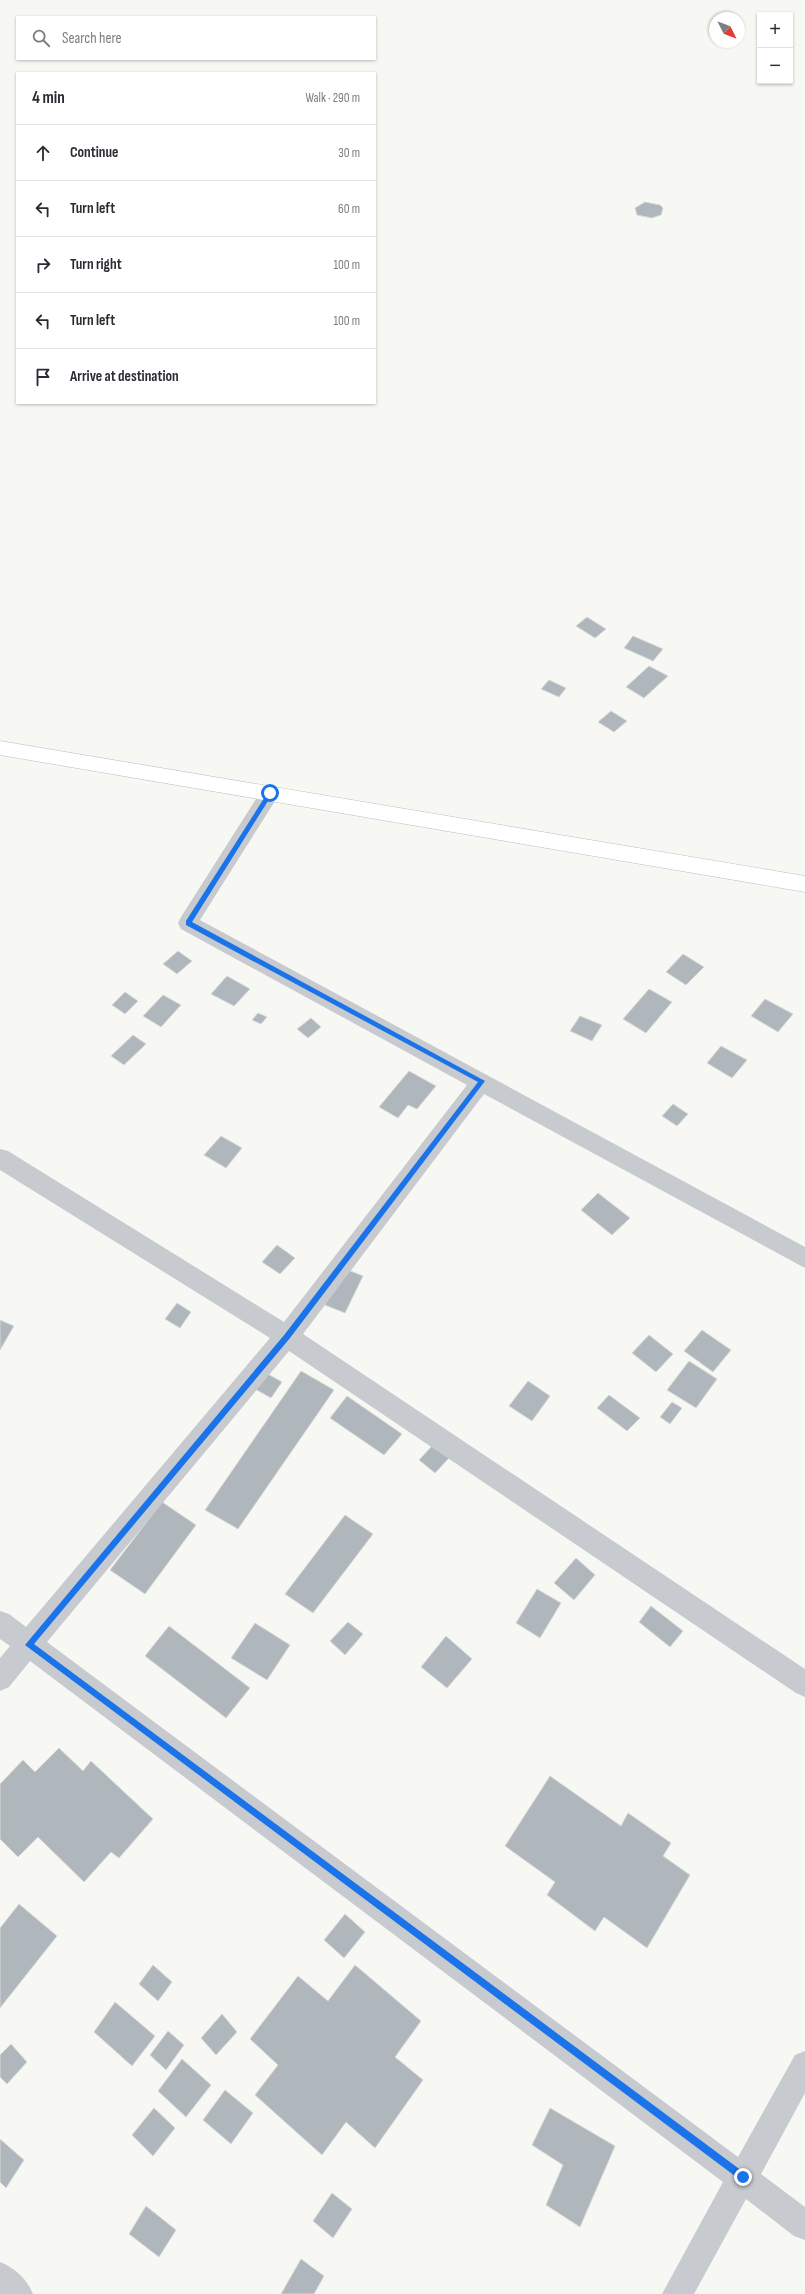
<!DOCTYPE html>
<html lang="en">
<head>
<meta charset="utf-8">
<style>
  body { margin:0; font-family:"Sofia Sans Condensed",sans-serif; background:#f7f7f7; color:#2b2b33 }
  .controls { position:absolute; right:12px; top:12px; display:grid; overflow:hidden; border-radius:0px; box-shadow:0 1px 3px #0004 }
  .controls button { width:36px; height:36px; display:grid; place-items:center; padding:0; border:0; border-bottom:1px solid #e1e1e2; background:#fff; color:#2b2b33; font:20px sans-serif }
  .compass { position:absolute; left:709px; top:12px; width:36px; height:36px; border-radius:50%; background:#fff; box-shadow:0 1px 3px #0004; rotate:132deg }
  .stop { position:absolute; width:12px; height:12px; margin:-9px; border:3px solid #1a73e8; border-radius:50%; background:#fff }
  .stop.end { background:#1a73e8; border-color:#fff; box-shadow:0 1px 4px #0008 }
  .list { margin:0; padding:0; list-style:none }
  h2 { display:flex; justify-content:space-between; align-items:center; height:52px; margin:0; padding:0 16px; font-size:17px }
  h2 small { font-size:13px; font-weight:400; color:#7c7c81 }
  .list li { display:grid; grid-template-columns:26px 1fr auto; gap:12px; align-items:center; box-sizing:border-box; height:56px; padding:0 16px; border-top:1px solid #e1e1e2 }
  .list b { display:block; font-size:15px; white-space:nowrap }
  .list em { font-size:13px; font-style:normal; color:#7c7c81 }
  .icon { flex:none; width:22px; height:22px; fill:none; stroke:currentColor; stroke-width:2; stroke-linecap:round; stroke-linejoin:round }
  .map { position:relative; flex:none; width:805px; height:2294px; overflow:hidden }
  .search { position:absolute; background:#fff; box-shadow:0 1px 3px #0004; left:16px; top:16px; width:360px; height:44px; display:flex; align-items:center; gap:10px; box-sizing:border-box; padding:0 14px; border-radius:0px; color:#7c7c81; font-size:15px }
  .panel { position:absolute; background:#fff; box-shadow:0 1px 3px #0004; left:16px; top:72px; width:360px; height:332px; border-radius:0px }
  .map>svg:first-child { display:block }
  .building { fill:#afb6bc; stroke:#d8d9d6 }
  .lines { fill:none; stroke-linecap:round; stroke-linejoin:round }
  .secondary-casing { stroke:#b9bdc2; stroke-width:1 }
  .street { fill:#c7cace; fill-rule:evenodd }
  .secondary { fill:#fff; fill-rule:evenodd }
  .route { fill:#1a73e8 }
</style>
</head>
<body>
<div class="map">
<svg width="805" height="2294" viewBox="0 0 805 2294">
  <rect width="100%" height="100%" fill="#f7f7f4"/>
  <path class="building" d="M645,202L660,205L663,208L661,215L652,218L637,215L635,208Z
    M587,617L606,629L595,638L576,626Z
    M633,636L663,649L653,661L624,648Z
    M649,666L668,676L644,698L626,687Z
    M549,680L566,688L559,697L541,689Z
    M611,711L627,721L614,732L598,722Z
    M178,951L192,961L177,974L163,964Z
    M683,954L704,967L686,985L666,972Z
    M227,976L250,989L234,1006L211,994Z
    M649,989L672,1002L646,1033L623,1019Z
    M125,992L138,1001L125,1014L112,1005Z
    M163,995L181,1005L161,1027L143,1016Z
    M765,999L793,1014L778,1032L751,1016Z
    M258,1013L267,1017L261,1024L252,1020Z
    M580,1016L602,1025L592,1041L570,1031Z
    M311,1018L321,1027L308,1038L297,1029Z
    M133,1035L146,1044L124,1065L111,1056Z
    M721,1046L747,1060L732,1078L707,1063Z
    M409,1071L436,1086L417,1109L408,1105L398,1118L379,1107Z
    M673,1104L688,1114L677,1126L662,1116Z
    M221,1136L242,1148L226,1168L204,1155Z
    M598,1193L630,1218L612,1235L581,1210Z
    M277,1245L295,1258L280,1274L262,1262Z
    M343,1268L363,1276L345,1313L325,1305Z
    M177,1303L191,1312L180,1328L165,1319Z
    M0,1320L14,1326L0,1350Z
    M702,1330L731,1350L713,1372L684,1351Z
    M649,1335L673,1354L656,1372L632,1353Z
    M689,1361L717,1379L696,1408L667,1390Z
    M301,1371L334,1390L238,1529L205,1510Z
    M266,1373L282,1382L271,1398L255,1389Z
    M528,1381L550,1396L532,1421L509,1406Z
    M609,1395L640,1418L627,1431L597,1408Z
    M347,1396L402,1434L384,1455L330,1418Z
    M672,1402L682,1408L670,1424L660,1417Z
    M433,1445L449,1458L435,1473L419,1460Z
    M162,1502L196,1525L145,1594L110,1570Z
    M345,1515L373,1534L313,1613L285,1594Z
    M576,1558L595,1575L574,1600L554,1583Z
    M537,1589L561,1603L540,1638L516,1623Z
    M651,1606L683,1631L670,1647L639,1622Z
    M348,1622L363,1634L345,1655L330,1641Z
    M255,1623L290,1645L267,1680L231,1658Z
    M169,1626L250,1688L226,1718L145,1656Z
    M446,1636L472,1659L447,1688L421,1667Z
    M59,1748L83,1771L91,1761L153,1819L119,1858L111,1852L84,1882L38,1837L18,1857L0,1839V1784L23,1760L35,1772Z
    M550,1776L621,1826L628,1813L671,1843L663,1856L690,1875L647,1948L604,1917L595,1931L547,1895L555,1882L505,1846Z
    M19,1904L57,1936L0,2008V1928Z
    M345,1914L365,1932L344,1958L324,1940Z
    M153,1965L172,1982L158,2001L139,1984Z
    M355,1965L421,2021L395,2057L423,2080L375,2148L346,2122L322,2155L255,2095L278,2065L250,2039L298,1976L328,2001Z
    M115,2002L155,2036L132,2066L94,2032Z
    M222,2014L237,2032L216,2055L201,2038Z
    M168,2031L184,2045L166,2070L150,2055Z
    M11,2044L27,2062L7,2084L0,2077V2055Z
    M182,2059L211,2085L186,2117L158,2091Z
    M225,2090L253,2113L231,2144L203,2120Z
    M154,2108L175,2128L153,2156L132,2135Z
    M550,2108L615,2146L580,2227L546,2205L563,2165L532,2145Z
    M0,2139L24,2160L6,2188L0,2182Z
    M332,2193L352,2209L333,2238L313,2221Z
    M146,2206L176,2230L159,2257L129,2234Z
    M301,2259L324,2276L314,2294H281Z"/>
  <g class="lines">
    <g class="secondary-casing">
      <path id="secondary" d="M0,741L805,876V892L0,755Z"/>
    </g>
    <path class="street" d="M270,786L277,788L280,793L200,920L805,1247V1268L484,1094L303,1334L805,1669V1697L796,1693L289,1351L47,1642L738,2157L795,2055L805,2051V2093L761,2174L805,2207V2240L794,2236L746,2199L694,2294H662L723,2182L30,1661L9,1687L0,1691V1658L10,1646L0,1639V1611L9,1614L26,1627L270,1338L0,1170V1149L8,1151L284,1322L467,1085L181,929L178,923L181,917L263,788Z
      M0,2262C15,2268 27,2279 33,2294H0Z"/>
    <use href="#secondary" class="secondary"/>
  </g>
  <path class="route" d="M268,792L273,793L192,922L485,1081L290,1338L34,1644L746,2174L747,2177L743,2182L25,1645L285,1334L478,1082L186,925V921Z"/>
</svg>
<div class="controls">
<button>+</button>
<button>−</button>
</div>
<svg class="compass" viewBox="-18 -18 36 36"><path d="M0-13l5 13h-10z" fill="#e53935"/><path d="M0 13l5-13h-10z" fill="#7c7c81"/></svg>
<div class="stop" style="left:270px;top:793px"></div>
<div class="stop end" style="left:743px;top:2177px"></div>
<div class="search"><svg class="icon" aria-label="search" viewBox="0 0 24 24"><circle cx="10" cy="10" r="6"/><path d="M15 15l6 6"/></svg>Search here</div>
<section class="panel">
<h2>4 min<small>Walk · 290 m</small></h2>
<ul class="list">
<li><svg class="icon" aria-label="ahead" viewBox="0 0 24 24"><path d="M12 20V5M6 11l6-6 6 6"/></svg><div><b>Continue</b></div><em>30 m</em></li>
<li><svg class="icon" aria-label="left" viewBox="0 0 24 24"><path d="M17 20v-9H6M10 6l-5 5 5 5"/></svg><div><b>Turn left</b></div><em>60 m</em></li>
<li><svg class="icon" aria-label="right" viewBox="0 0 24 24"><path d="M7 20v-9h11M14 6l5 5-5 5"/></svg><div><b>Turn right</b></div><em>100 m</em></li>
<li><svg class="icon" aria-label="left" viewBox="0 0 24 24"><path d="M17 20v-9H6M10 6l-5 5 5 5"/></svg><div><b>Turn left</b></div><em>100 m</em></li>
<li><svg class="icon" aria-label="arrive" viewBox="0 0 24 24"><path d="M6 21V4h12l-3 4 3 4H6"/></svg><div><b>Arrive at destination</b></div></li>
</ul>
</section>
</div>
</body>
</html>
